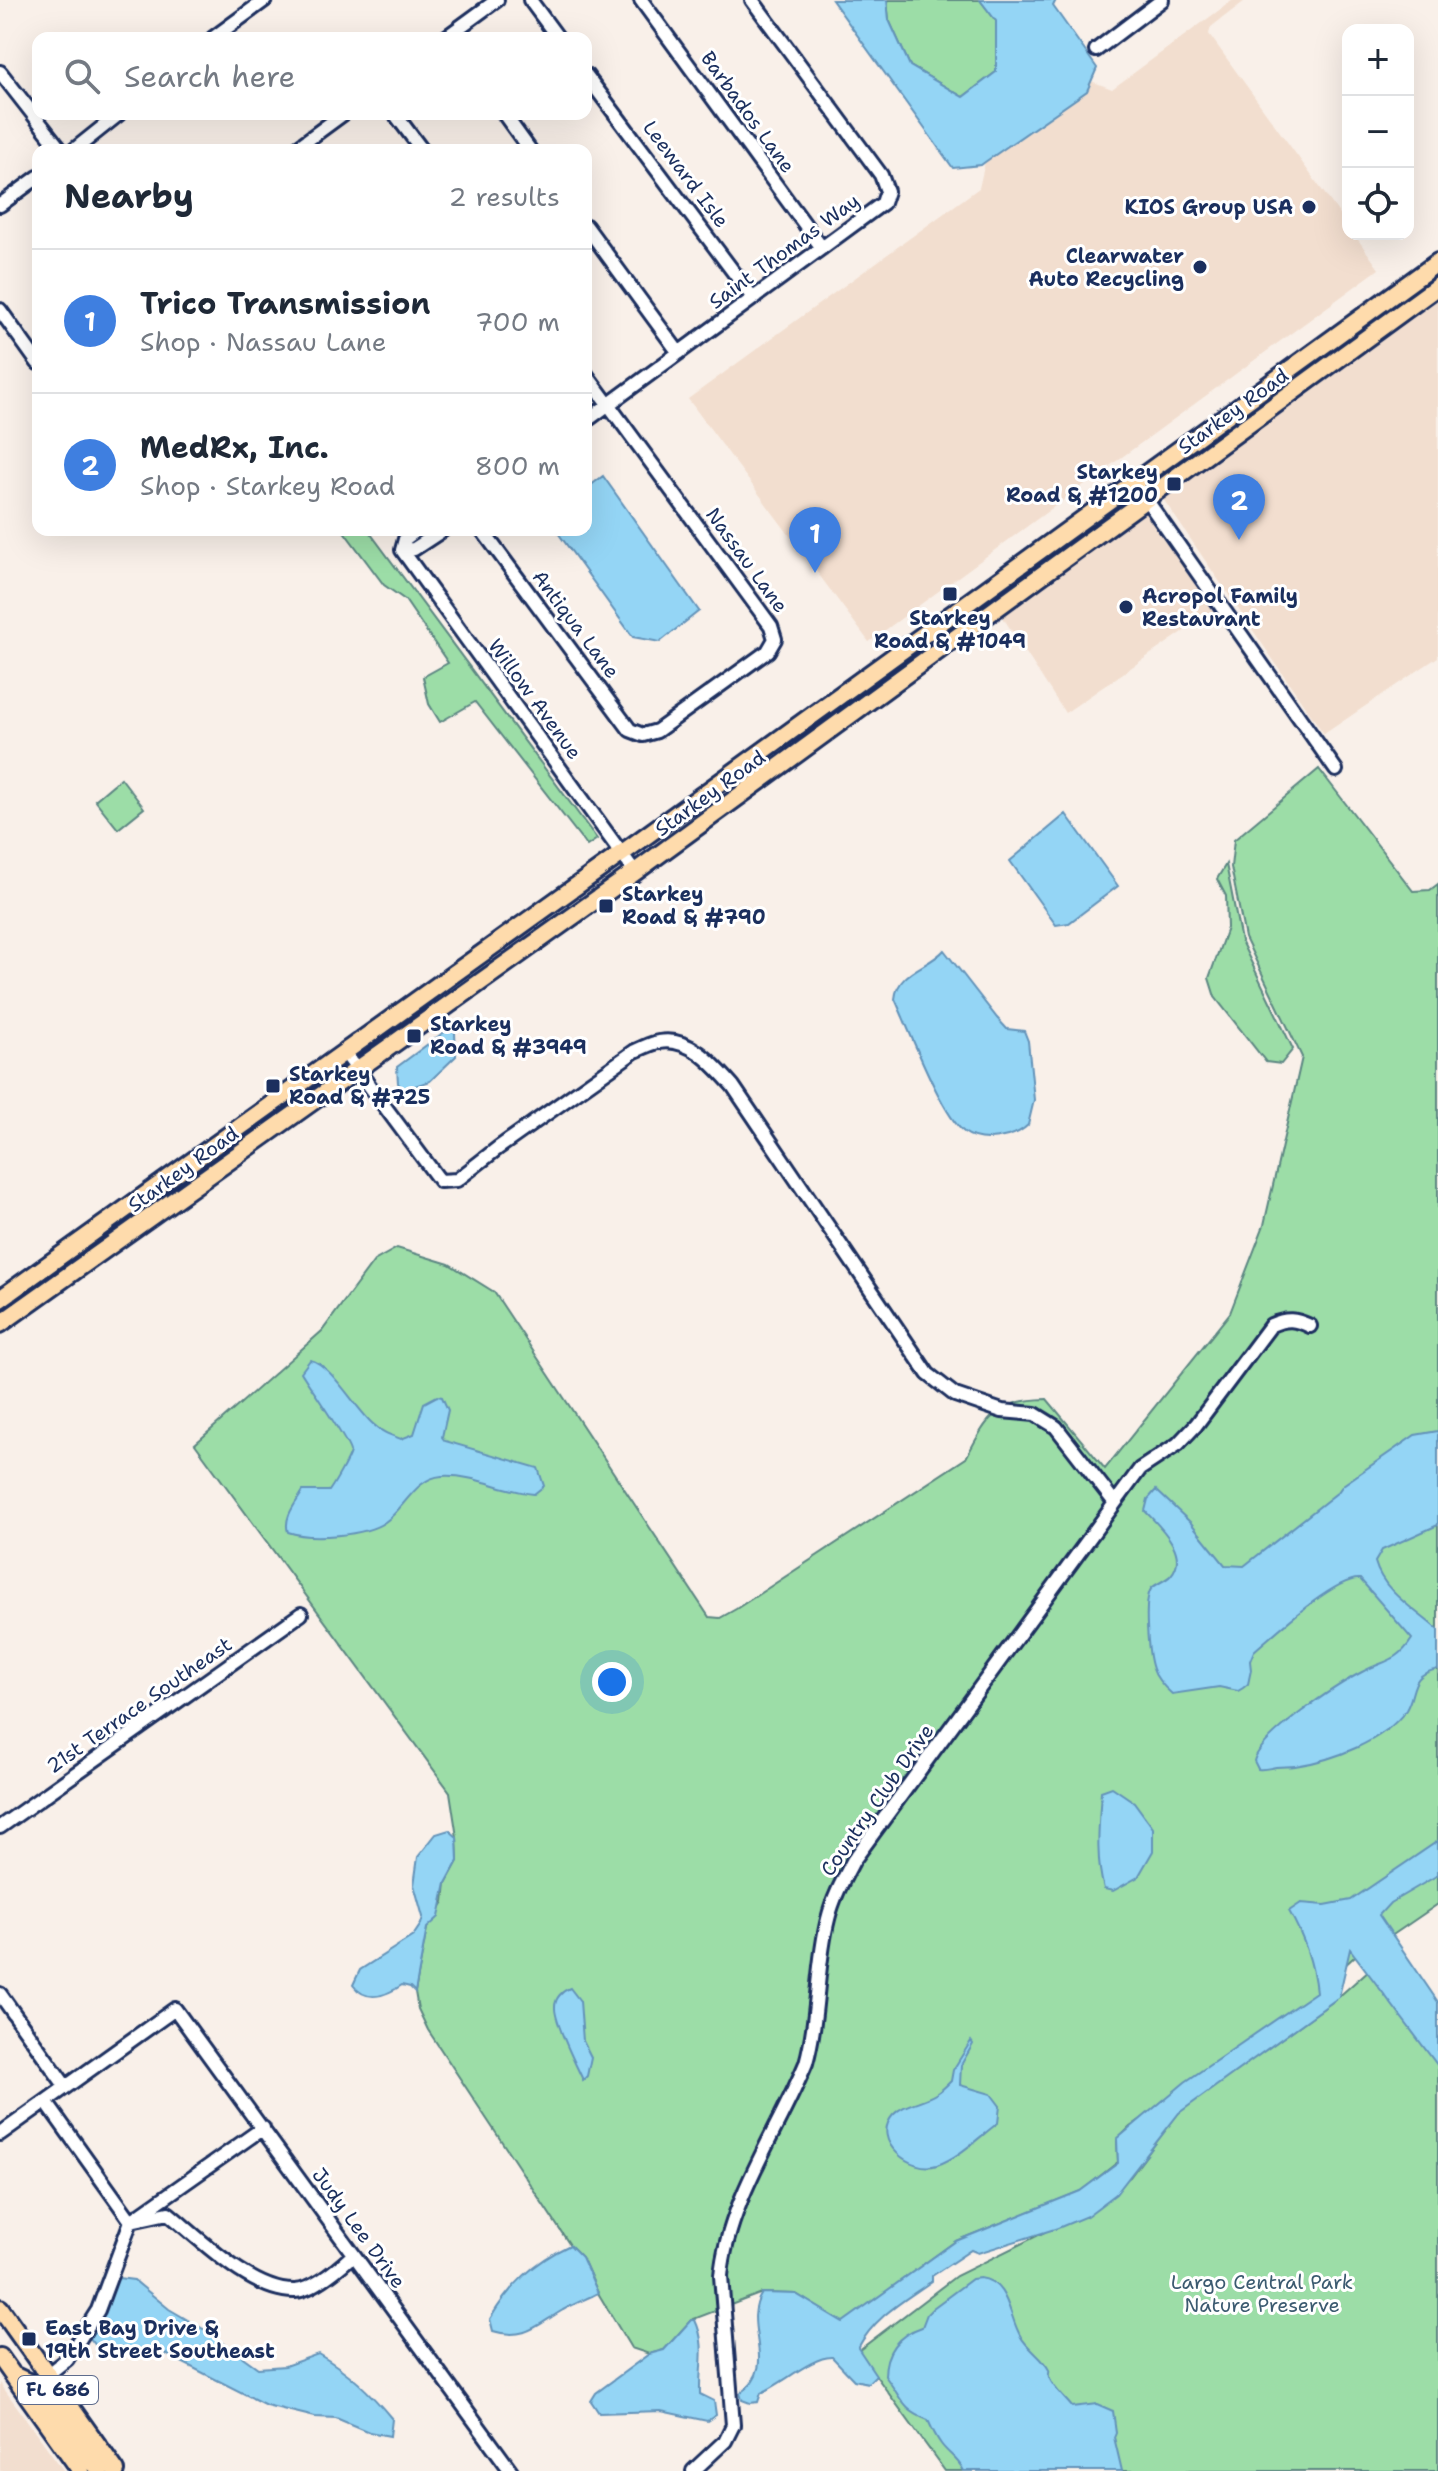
<!DOCTYPE html>
<html lang="en">
<head>
<meta charset="utf-8">
<style>
  body { margin:0; font-family:"Shantell Sans",sans-serif; background:#f6f6f7; color:#1f2937 }
  .controls { position:absolute; right:24px; top:24px; display:grid; overflow:hidden; border-radius:16px; box-shadow:0 8px 32px #0002 }
  .controls button { width:72px; height:72px; display:grid; place-items:center; padding:0; border:0; border-bottom:2px solid #e0e1e3; background:#fff; color:#1f2937; font:40px sans-serif }
  .you { position:absolute; left:612px; top:1682px; width:28px; height:28px; margin:-20px; border:6px solid #fff; border-radius:50%; background:#1a73e8; box-shadow:0 0 0 12px #1a73e833 }
  .badge { display:grid; place-items:center; width:52px; height:52px; border-radius:50%; background:#1a73e8; color:#fff; font-size:26px; font-weight:700 }
  .pin { position:absolute; translate:-50% -66px; filter:drop-shadow(0 2px 4px #0008) }
  .pin::after { content:''; position:absolute; top:42px; width:28px; height:24px; background:inherit; clip-path:polygon(0 0,100% 0,50% 100%) }
  .list { margin:0; padding:0; list-style:none }
  h2 { display:flex; justify-content:space-between; align-items:center; height:104px; margin:0; padding:0 32px; font-size:34px }
  h2 small { font-size:26px; font-weight:400; color:#747a83 }
  .list li { display:grid; grid-template-columns:52px 1fr auto; gap:24px; align-items:center; box-sizing:border-box; height:144px; padding:0 32px; border-top:2px solid #e0e1e3 }
  .list b { display:block; font-size:30px; white-space:nowrap }
  .list p { margin:0; font-size:26px; white-space:nowrap; color:#747a83 }
  .list em { font-size:26px; font-style:normal; color:#747a83 }
  .icon { flex:none; width:44px; height:44px; fill:none; stroke:currentColor; stroke-width:2; stroke-linecap:round; stroke-linejoin:round }
  .map { position:relative; flex:none; width:1438px; height:2471px; overflow:hidden }
  .search { position:absolute; background:#fff; box-shadow:0 8px 32px #0002; left:32px; top:32px; width:560px; height:88px; display:flex; align-items:center; gap:20px; box-sizing:border-box; padding:0 28px; border-radius:16px; color:#747a83; font-size:30px }
  .panel { position:absolute; background:#fff; box-shadow:0 8px 32px #0002; left:32px; top:144px; width:560px; height:392px; border-radius:16px }
  .map>svg:first-child { display:block }
  .built { fill:#f2decf }
  .green { fill:#9cdda7; stroke:#5c8682; stroke-width:2 }
  .water { fill:#94d5f5; stroke:#6493b9; stroke-width:2 }
  .lines { fill:none; stroke-linecap:round; stroke-linejoin:round }
  .minor-casing { stroke:#1b2f5e; stroke-width:18 }
  .major-casing { stroke:#1b2f5e; stroke-width:22 }
  .minor { stroke:#fff; stroke-width:12 }
  .major { stroke:#fedbac; stroke-width:16 }
  .poi-dot { fill:#1b2f5e; stroke:#fff; stroke-width:3 }
  .labels { text-anchor:middle; stroke-width:6; stroke-linejoin:round; paint-order:stroke }
  .shield { fill:#fff; stroke:#5f6d8e; stroke-width:2 }
  .shield-label { font-size:18px; font-weight:bold; fill:#1b2f5e }
  .street-label { font-size:20px; fill:#1b2f5e; stroke:#fff }
  .poi-label { font-size:20px; font-weight:bold; fill:#1b2f5e; stroke:#fff; text-anchor:start }
  .park-label { font-size:20px; fill:#3b5a70; stroke:#fff }
</style>
</head>
<body>
<div class="map">
<svg width="1438" height="2471" viewBox="0 0 1438 2471">
  <rect width="100%" height="100%" fill="#f9f0e9"/>
  <filter id="ink" filterUnits="userSpaceOnUse"><feTurbulence type="fractalNoise" baseFrequency=".0125" numOctaves="2"/><feDisplacementMap in="SourceGraphic" scale="16" xChannelSelector="R" yChannelSelector="G"/><feConvolveMatrix kernelMatrix="1 2 1 2 8 2 1 2 1" color-interpolation-filters="sRGB"/></filter>
  <g filter="url(#ink)">
    <path class="built" d="M1233,0H1246L1211,27L1209,34L1348,226V234H1354L1379,269L869,642L688,399L979,188L985,162L1087,91L1091,81L1112,89Z
      M1438,293V657L1324,734L1161,496Z
      M1144,508L1215,610L1065,713L1000,613Z
      M0,2383L7,2393L64,2471H0Z"/>
    <path class="green" d="M887,0H980L996,21V72L963,97L910,66L889,20Z
      M343,530H368L597,839L587,846L475,702L440,722L429,704L423,677L448,663L405,600L384,585Z
      M1319,769L1413,891L1430,890L1438,884V1904L1387,1939L1355,1956L1308,2000L1130,2127L1117,2140L1118,2162L1081,2191L956,2241L843,2323L796,2294L762,2293L691,2320L664,2350L649,2354L631,2348L598,2293L582,2257L570,2245L428,2030L418,2009L415,1992L427,1928L444,1902L446,1883L458,1861L457,1837L450,1792L195,1444L322,1331L374,1261L397,1248L449,1264L494,1292L709,1617L720,1618L736,1609L966,1458C988,1416 997,1400 1047,1399L1105,1469L1230,1313L1264,1225L1302,1057L1245,938L1231,867L1234,840Z
      M121,778L144,808L118,829L95,800Z
      M1226,864L1241,941L1293,1049L1281,1064L1266,1062L1215,997L1209,978L1227,928L1226,896L1217,879Z
      M1370,1969L1438,2065V2471H945L858,2351L956,2276L1045,2232L1130,2177L1180,2111L1335,2000Z"/>
    <path class="water" d="M832,0H887L889,20L910,66L963,97L996,72V21L980,0H1056L1053,6L1097,68L1087,91L985,162L981,165L953,168Z
      M603,476L699,611L660,642L633,637L556,530H586V489Z
      M1066,814L1118,886L1069,923L1056,925L1010,861Z
      M944,950L997,1018L1007,1029L1024,1031L1028,1041L1034,1100L1028,1125C1015,1138 981,1145 964,1132C941,1114 909,1029 895,999C897,971 930,967 944,950Z
      M451,1027L455,1033L456,1056L430,1081L403,1090L398,1083L397,1067Z
      M310,1360C329,1362 356,1409 373,1424C381,1432 390,1435 401,1439L414,1434L424,1403L437,1396L442,1397L448,1410L442,1437L445,1441L538,1468L544,1486L534,1494C503,1491 474,1474 442,1476C415,1478 405,1508 385,1522C366,1536 310,1540 288,1532C283,1517 296,1503 303,1491H329C334,1484 348,1460 350,1452C351,1445 308,1384 301,1372Z
      M1438,1431V1525L1382,1550L1375,1562C1383,1592 1416,1610 1438,1630V1669C1408,1675 1417,1692 1406,1710C1385,1741 1331,1761 1295,1766C1289,1767 1283,1766 1276,1767C1269,1768 1265,1770 1258,1769L1254,1761C1260,1736 1337,1685 1362,1672C1384,1660 1397,1663 1412,1639L1360,1579C1335,1577 1275,1633 1254,1651L1250,1661L1251,1670L1248,1684L1243,1688L1238,1691L1219,1687L1172,1694C1164,1687 1156,1679 1153,1669C1148,1655 1143,1601 1151,1589C1156,1583 1166,1581 1171,1575C1190,1553 1159,1526 1145,1511L1148,1499L1156,1490L1191,1523L1225,1565L1244,1566L1338,1492L1343,1485L1415,1435Z
      M1112,1787L1134,1802L1153,1828V1851L1138,1877L1113,1891L1104,1889C1095,1857 1099,1824 1101,1791Z
      M449,1830L457,1837L458,1861L446,1883L439,1917L427,1928L415,1992L410,1987L402,1985C386,1996 366,2003 353,1985L360,1970L413,1936L421,1924L423,1917L414,1885L418,1857L436,1834Z
      M1438,1841V1875L1390,1903L1379,1915L1438,2002V2066L1350,1949L1339,1997L1179,2113L1116,2194L1087,2216L1058,2228L978,2253L971,2250L932,2276V2281C904,2301 875,2316 858,2348L876,2375L868,2383L854,2380L832,2357C813,2356 781,2385 761,2393L758,2402L750,2403L742,2400L740,2393C781,2365 740,2327 762,2293L796,2294L843,2322L956,2241L1080,2191L1118,2163L1117,2139L1185,2082L1316,1992C1313,1962 1304,1937 1289,1911L1301,1903L1325,1905L1351,1900Z
      M570,1988L580,2001L583,2041L591,2057L587,2076L583,2080C576,2065 554,2022 555,2007C555,1998 562,1991 570,1988Z
      M971,2041L973,2044L961,2065L960,2085L991,2094L1000,2106L998,2123C979,2137 960,2157 937,2165C912,2174 870,2141 893,2115C904,2103 924,2102 937,2093C942,2090 947,2085 951,2081L953,2070Z
      M570,2245L582,2257L598,2293C586,2299 574,2304 563,2310C537,2325 525,2341 493,2331L490,2319C510,2285 534,2262 570,2245Z
      M118,2278L134,2280L169,2309L205,2330L258,2368L285,2366L318,2354C349,2372 370,2392 392,2419L390,2436L369,2432L336,2418L315,2417L266,2405L160,2351L122,2347L100,2351L90,2338Z
      M980,2278C1009,2281 1009,2318 1021,2337C1026,2347 1045,2360 1049,2370C1050,2372 1048,2375 1049,2377C1052,2387 1065,2398 1072,2407L1097,2404L1113,2411L1116,2432L1114,2437L1122,2471H964C957,2457 949,2455 941,2444C936,2437 932,2429 928,2420C900,2409 903,2399 885,2376C885,2350 898,2335 922,2327L927,2314L933,2308L972,2279Z
      M691,2320H695C707,2345 699,2367 700,2394L714,2401L716,2415L707,2421L661,2411L599,2413L591,2401L596,2393L649,2354L664,2350Z"/>
    <g class="lines">
      <g class="minor-casing">
        <path id="minor" d="M530,0L558,38
          M641,0L822,248
          M213,38L265,0
          M445,38L497,0
          M1096,50L1162,0
          M0,72L61,150
          M586,75L753,298
          M395,114L422,150
          M504,114L530,150
          M74,150L119,114
          M294,150L343,114
          M0,205L38,177
          M586,226L679,353
          M0,310L38,363
          M586,421L883,203L887,191L881,175L752,0
          M1134,482L1336,770
          M482,530L630,730L643,735L657,731L768,651L775,639L771,626L586,374
          M402,550L635,872
          M402,550L414,549L443,530
          M402,550L405,539L417,530
          M345,1053L440,1181L457,1180L498,1148L635,1051C643,1048 651,1043 659,1042C690,1036 715,1066 733,1086L928,1374L955,1395L1002,1411L1035,1414L1056,1427L1115,1503L853,1861C843,1880 833,1898 828,1919C816,1966 819,2016 806,2063C778,2131 727,2204 721,2276L733,2425L725,2441L693,2471
          M1115,1503L1140,1469L1178,1444L1196,1425L1271,1325C1287,1318 1295,1319 1310,1326
          M0,1827L301,1614
          M0,1994L66,2087
          M46,2102L131,2221L168,2213C200,2239 252,2292 295,2291C314,2290 339,2268 353,2255
          M0,2134L175,2009L511,2471
          M47,2375L67,2359L98,2310L131,2221L263,2128"/>
      </g>
      <g class="major-casing">
        <path id="major" d="M0,1299L621,854L1438,262
          M0,1324L635,872L1438,286
          M0,2308L116,2471
          M0,2357L81,2471
          M15,2376L34,2385L44,2394L100,2471"/>
      </g>
      <use href="#minor" class="minor"/>
      <use href="#major" class="major"/>
    </g>
  </g>
  <g class="poi-dot">
    <circle cx="1309" cy="207" r="8"/>
    <circle cx="1200" cy="267" r="8"/>
    <rect x="1166" y="476" width="16" height="16" rx="4"/>
    <rect x="942" y="586" width="16" height="16" rx="4"/>
    <circle cx="1126" cy="607" r="8"/>
    <rect x="598" y="898" width="16" height="16" rx="4"/>
    <rect x="406" y="1028" width="16" height="16" rx="4"/>
    <rect x="265" y="1078" width="16" height="16" rx="4"/>
    <rect x="21" y="2331" width="16" height="16" rx="4"/>
  </g>
  <g class="labels">
    <rect class="shield" x="18" y="2376" width="80" height="28" rx="6"/>
    <g class="shield-label">
      <text x="58" y="2396">FL 686</text>
    </g>
    <g class="street-label">
      <text transform="translate(748 112) rotate(54)" y="7">Barbados Lane</text>
      <text transform="translate(686 174) rotate(53)" y="7">Leeward Isle</text>
      <text transform="translate(784 251) rotate(-36)" y="7">Saint Thomas Way</text>
      <text transform="translate(1233 411) rotate(-36)" y="7">Starkey Road</text>
      <text transform="translate(747 560) rotate(54)" y="7">Nassau Lane</text>
      <text transform="translate(576 624) rotate(53)" y="7">Antiqua Lane</text>
      <text transform="translate(535 699) rotate(54)" y="7">Willow Avenue</text>
      <text transform="translate(710 793) rotate(-36)" y="7">Starkey Road</text>
      <text transform="translate(183 1169) rotate(-36)" y="7">Starkey Road</text>
      <text transform="translate(139 1705) rotate(-35)" y="7">21st Terrace Southeast</text>
      <text transform="translate(877 1800) rotate(-55)" y="7">Country Club Drive</text>
      <text transform="translate(359 2228) rotate(54)" y="7">Judy Lee Drive</text>
    </g>
    <g class="poi-label">
      <text x="1293" y="214" text-anchor="end">KIOS Group USA</text>
      <text x="1184" y="263" text-anchor="end">Clearwater<tspan x="1184" dy="23">Auto Recycling</tspan></text>
      <text x="1158" y="479" text-anchor="end">Starkey<tspan x="1158" dy="23">Road &amp; #1200</tspan></text>
      <text x="1142" y="603">Acropol Family<tspan x="1142" dy="23">Restaurant</tspan></text>
      <text x="950" y="625" text-anchor="middle">Starkey<tspan x="950" dy="23">Road &amp; #1049</tspan></text>
      <text x="622" y="901">Starkey<tspan x="622" dy="23">Road &amp; #790</tspan></text>
      <text x="430" y="1031">Starkey<tspan x="430" dy="23">Road &amp; #3949</tspan></text>
      <text x="289" y="1081">Starkey<tspan x="289" dy="23">Road &amp; #725</tspan></text>
      <text x="45" y="2335">East Bay Drive &amp;<tspan x="45" dy="23">19th Street Southeast</tspan></text>
    </g>
    <g class="park-label">
      <text x="1262" y="2289">Largo Central Park<tspan x="1262" dy="23">Nature Preserve</tspan></text>
    </g>
  </g>
</svg>
<div class="controls">
<button>+</button>
<button>−</button>
<button><svg class="icon" aria-label="locate" viewBox="0 0 24 24"><circle cx="12" cy="12" r="6"/><path d="M12 2v4M12 18v4M2 12h4M18 12h4"/></svg></button>
</div>
<div class="you"></div>
<div class="pin badge" style="left:815px;top:573px;background:#3f7fe0">1</div>
<div class="pin badge" style="left:1239px;top:540px;background:#3f7fe0">2</div>
<div class="search"><svg class="icon" aria-label="search" viewBox="0 0 24 24"><circle cx="10" cy="10" r="6"/><path d="M15 15l6 6"/></svg>Search here</div>
<section class="panel">
<h2>Nearby<small>2 results</small></h2>
<ul class="list">
<li><span class="badge" style="background:#3f7fe0">1</span><div><b>Trico Transmission</b><p>Shop · Nassau Lane</p></div><em>700 m</em></li>
<li><span class="badge" style="background:#3f7fe0">2</span><div><b>MedRx, Inc.</b><p>Shop · Starkey Road</p></div><em>800 m</em></li>
</ul>
</section>
</div>
</body>
</html>
